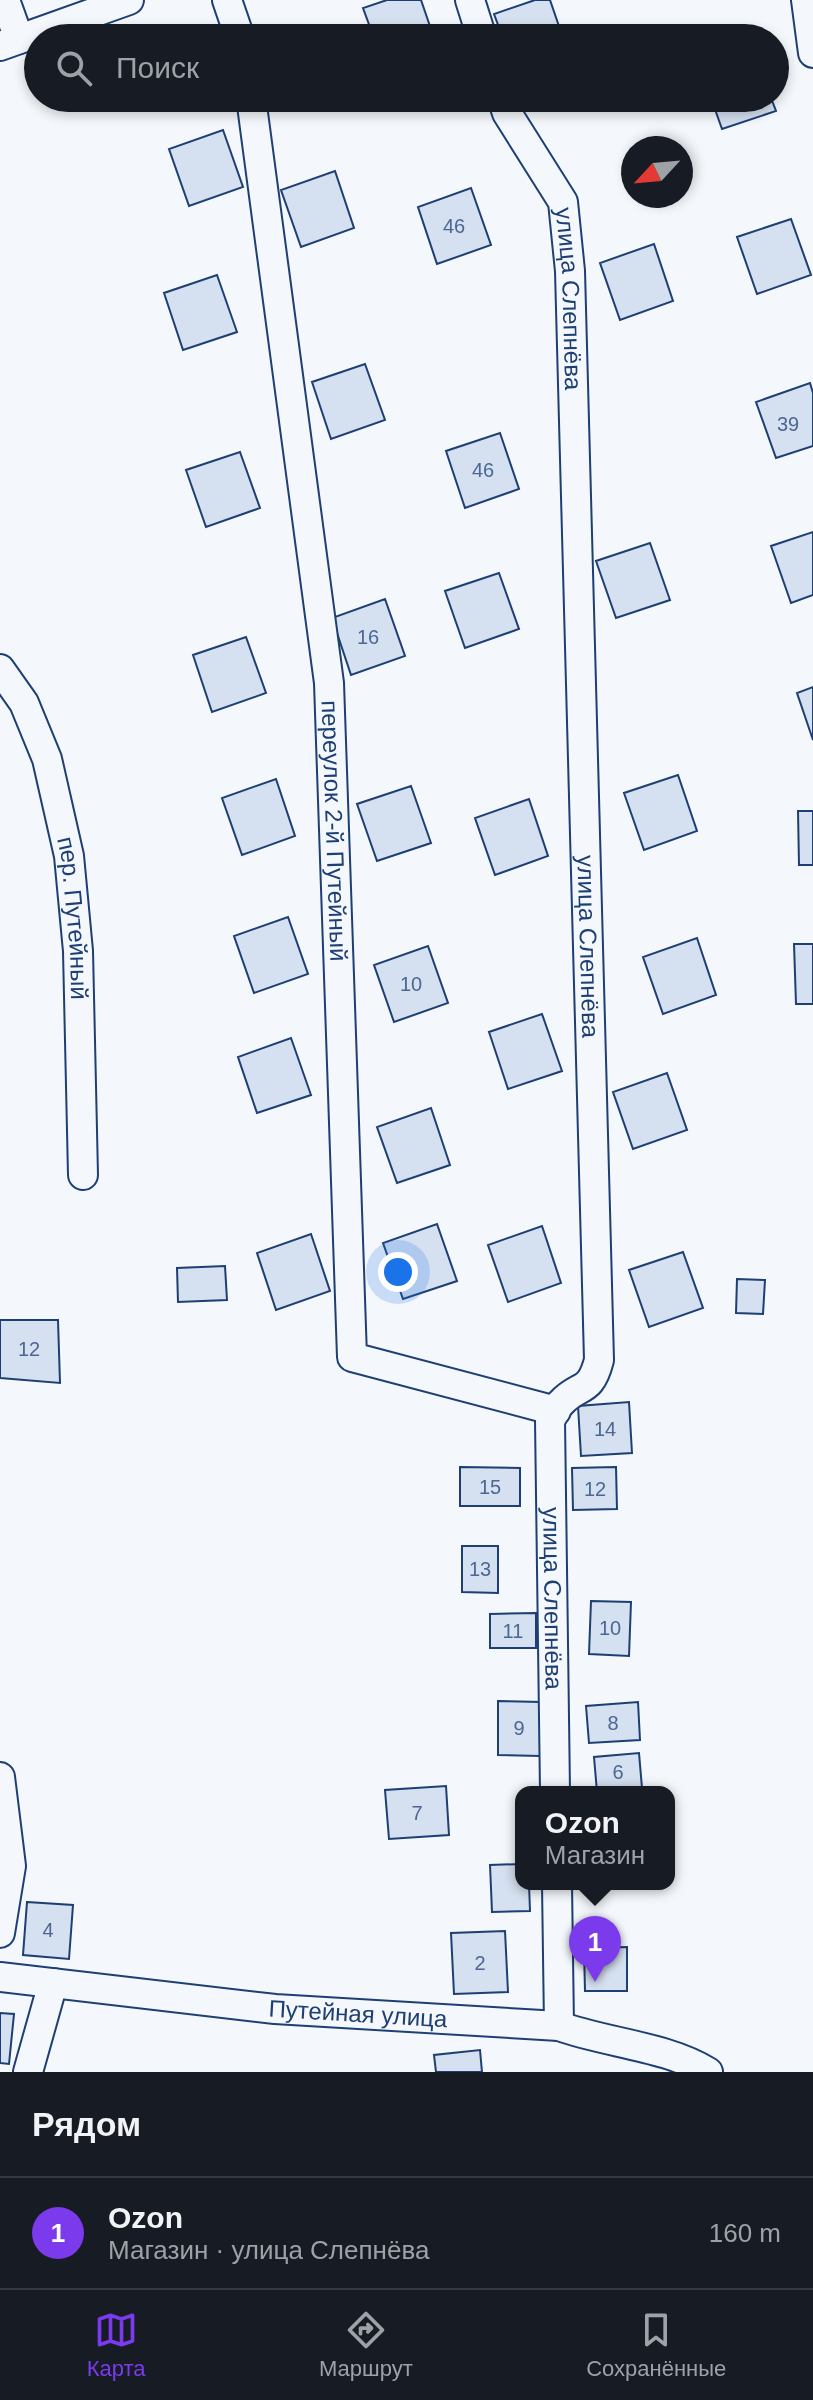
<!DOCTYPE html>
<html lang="ru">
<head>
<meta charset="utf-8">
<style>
  body { margin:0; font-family:Arial,sans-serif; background:#242831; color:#f1f3f6 }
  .compass { position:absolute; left:621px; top:136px; width:72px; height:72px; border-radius:50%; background:#171b24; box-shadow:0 4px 12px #0003; rotate:244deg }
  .you { position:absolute; left:398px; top:1272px; width:28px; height:28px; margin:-20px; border:6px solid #fff; border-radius:50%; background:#1a73e8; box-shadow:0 0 0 12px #1a73e833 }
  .badge { display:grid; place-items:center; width:52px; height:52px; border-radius:50%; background:#7c3aed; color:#fff; font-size:26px; font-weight:700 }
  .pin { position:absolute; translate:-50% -66px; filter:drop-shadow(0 2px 4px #0008) }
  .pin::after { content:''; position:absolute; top:42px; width:28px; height:24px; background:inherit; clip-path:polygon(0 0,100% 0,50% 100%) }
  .popup { position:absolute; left:515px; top:1786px; width:160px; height:104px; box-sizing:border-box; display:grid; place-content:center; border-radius:16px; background:#171b24; filter:drop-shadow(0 2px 6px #0005); font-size:26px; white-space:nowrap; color:#9ea1a6 }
  .popup b { font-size:30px; color:#f1f3f6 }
  .popup::after { content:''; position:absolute; left:50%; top:100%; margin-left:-16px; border:16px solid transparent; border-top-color:#171b24 }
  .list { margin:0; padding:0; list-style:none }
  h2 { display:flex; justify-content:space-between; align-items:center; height:104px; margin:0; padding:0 32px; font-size:34px }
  h2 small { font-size:26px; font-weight:400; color:#9ea1a6 }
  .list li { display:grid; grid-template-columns:52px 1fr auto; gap:24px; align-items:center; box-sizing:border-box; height:112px; padding:0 32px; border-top:2px solid #363941 }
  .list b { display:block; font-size:30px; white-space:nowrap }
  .list p { margin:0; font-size:26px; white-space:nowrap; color:#9ea1a6 }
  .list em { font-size:26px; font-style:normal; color:#9ea1a6 }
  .icon { flex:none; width:44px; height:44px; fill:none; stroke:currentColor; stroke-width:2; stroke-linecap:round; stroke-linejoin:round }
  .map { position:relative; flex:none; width:813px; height:2072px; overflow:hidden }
  .search { position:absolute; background:#171b24; box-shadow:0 4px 12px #0003; left:24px; right:24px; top:24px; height:88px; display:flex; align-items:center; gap:20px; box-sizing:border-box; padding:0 28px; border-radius:44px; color:#9ea1a6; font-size:30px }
  .sheet { height:216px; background:#171b24 }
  nav { display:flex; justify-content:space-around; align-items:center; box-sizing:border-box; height:112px; border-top:2px solid #363941; background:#171b24; font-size:22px; color:#9ea1a6 }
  nav a { display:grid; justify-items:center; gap:4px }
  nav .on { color:#7c3aed }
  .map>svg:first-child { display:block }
  .building { fill:#d5e0f0; stroke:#1d3f73; stroke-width:2 }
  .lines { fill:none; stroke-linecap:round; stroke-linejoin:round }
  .street-casing { stroke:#1d3f73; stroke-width:32 }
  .street { stroke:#f4f7fb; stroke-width:28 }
  .labels { text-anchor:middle; stroke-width:6; stroke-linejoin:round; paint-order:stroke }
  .number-label { font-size:20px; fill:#4b6792 }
  .street-label { font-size:24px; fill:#1d3f73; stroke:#f4f7fb }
</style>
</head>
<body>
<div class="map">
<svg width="813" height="2072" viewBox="0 0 813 2072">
  <rect width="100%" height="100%" fill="#f4f7fb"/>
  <path class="building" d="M387,0H421L434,38H374L363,8Z
    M535,0H550L563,38H503L494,14Z
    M711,98H771L776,111L722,129Z
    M223,130L243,187L189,206L169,149Z
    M335,171L354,228L301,247L281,190Z
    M471,188L491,245L437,264L418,207Z
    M791,219L811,275L757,294L737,237Z
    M654,244L673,301L620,320L600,263Z
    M217,275L237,332L183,350L164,293Z
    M365,364L385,420L331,439L312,382Z
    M810,383L813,393V446L776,458L756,402Z
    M500,433L519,489L465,508L446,451Z
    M240,452L260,508L206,527L186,470Z
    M813,532V595L791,603L771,546Z
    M650,543L670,600L616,618L596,561Z
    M499,573L519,629L465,648L445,591Z
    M385,599L405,656L351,675L332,618Z
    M246,637L266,693L212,712L193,655Z
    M813,687V740L797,693Z
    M678,775L697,831L644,850L624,793Z
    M276,779L295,836L242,855L222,798Z
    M411,786L431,843L377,861L357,804Z
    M529,799L548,856L495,875L475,818Z
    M798,811H813V865H799Z
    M288,917L308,974L254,993L234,936Z
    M697,938L716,995L663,1014L643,957Z
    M794,944H813V1004H796Z
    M428,946L448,1003L394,1022L374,965Z
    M542,1014L562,1071L508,1089L489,1032Z
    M291,1038L311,1095L257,1113L238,1057Z
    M667,1073L687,1130L633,1149L613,1092Z
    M431,1108L450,1165L397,1183L377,1127Z
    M437,1224L457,1281L403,1299L383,1243Z
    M542,1226L561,1283L508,1302L488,1245Z
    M311,1234L330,1291L276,1310L257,1253Z
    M683,1252L703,1308L649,1327L629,1270Z
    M225,1266L227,1300L178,1302L177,1268Z
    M737,1279L765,1280L763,1314L736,1313Z
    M0,1320H58L60,1383L0,1378Z
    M629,1402L632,1453L581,1456L578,1406Z
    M460,1467L520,1468V1506H460Z
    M616,1467L617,1509L573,1510L572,1468Z
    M462,1546H498V1593L462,1592Z
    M591,1601L631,1602L629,1656L589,1654Z
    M536,1613V1648H490V1614Z
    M498,1701L541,1702L540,1756L498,1755Z
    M638,1702L640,1740L589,1743L586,1706Z
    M639,1753L642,1788L597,1792L594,1757Z
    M446,1786L449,1835L389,1839L385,1790Z
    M521,1864V1884H529L530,1911L492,1912L490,1865Z
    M27,1902L73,1905L69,1959L23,1955Z
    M505,1931L508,1992L454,1994L451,1933Z
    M627,1947V1991H585L584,1948Z
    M0,2013L14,2014L9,2064L0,2063Z
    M480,2050L482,2072H436L434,2055Z"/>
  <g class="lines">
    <g class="street-casing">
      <g id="street">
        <path d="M5,0L19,39"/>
        <path d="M227,0L240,38"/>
        <path d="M470,0L482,38"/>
        <path d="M806,0L813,53"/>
        <path d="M0,46L129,0"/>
        <path id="s1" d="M251,98L329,683L352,1357L556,1411"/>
        <path id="s2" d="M502,98L507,113L563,202L570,271L599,1360C590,1395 579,1383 561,1403C556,1407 554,1415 550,1420L555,1792"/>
        <path id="s3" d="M0,669L24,703L47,759L69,856L78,951L83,1175"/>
        <path d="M0,1777L11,1866L0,1933"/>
        <path d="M557,1884L559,2026"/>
        <path id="s4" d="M0,1977L275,2009L559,2026C606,2043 666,2046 708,2072"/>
        <path d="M28,2072L53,1983"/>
      </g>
    </g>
    <use href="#street" class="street"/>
  </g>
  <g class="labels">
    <g class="number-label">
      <text x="454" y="233">46</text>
      <text x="788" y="431">39</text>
      <text x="483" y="477">46</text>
      <text x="368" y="644">16</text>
      <text x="411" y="991">10</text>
      <text x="29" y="1356">12</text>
      <text x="605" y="1436">14</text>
      <text x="490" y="1494">15</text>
      <text x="595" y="1496">12</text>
      <text x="480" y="1576">13</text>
      <text x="610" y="1635">10</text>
      <text x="513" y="1638">11</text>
      <text x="613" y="1730">8</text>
      <text x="519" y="1735">9</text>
      <text x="618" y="1779">6</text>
      <text x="417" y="1820">7</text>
      <text x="48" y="1937">4</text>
      <text x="480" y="1970">2</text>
    </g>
    <g class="street-label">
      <text dy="8" stroke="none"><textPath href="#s2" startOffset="218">улица Слепнёва</textPath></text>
      <text dy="8" stroke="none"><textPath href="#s1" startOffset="738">переулок 2-й Путейный</textPath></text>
      <text dy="8" stroke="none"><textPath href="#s3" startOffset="264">пер. Путейный</textPath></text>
      <text dy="8" stroke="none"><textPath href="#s2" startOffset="866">улица Слепнёва</textPath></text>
      <text dy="8" stroke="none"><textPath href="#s2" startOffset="1538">улица Слепнёва</textPath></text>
      <text dy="8" stroke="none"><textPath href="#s4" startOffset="360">Путейная улица</textPath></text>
    </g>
  </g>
</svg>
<svg class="compass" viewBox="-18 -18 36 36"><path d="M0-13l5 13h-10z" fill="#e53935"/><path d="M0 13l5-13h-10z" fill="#9ea1a6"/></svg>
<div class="you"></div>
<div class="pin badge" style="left:595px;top:1982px">1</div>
<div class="popup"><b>Ozon</b>Магазин</div>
<div class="search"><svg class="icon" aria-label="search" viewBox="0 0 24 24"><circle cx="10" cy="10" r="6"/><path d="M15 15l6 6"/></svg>Поиск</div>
</div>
<section class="sheet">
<h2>Рядом<small></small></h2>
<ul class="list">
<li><span class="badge">1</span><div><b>Ozon</b><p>Магазин · улица Слепнёва</p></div><em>160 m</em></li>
</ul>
</section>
<nav>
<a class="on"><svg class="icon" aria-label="map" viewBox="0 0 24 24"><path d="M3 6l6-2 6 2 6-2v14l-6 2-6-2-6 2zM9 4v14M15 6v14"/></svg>Карта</a>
<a><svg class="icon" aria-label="directions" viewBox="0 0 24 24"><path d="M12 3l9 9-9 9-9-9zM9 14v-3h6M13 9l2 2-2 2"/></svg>Маршрут</a>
<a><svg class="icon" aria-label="saved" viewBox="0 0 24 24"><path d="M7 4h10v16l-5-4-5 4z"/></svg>Сохранённые</a>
</nav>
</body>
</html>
